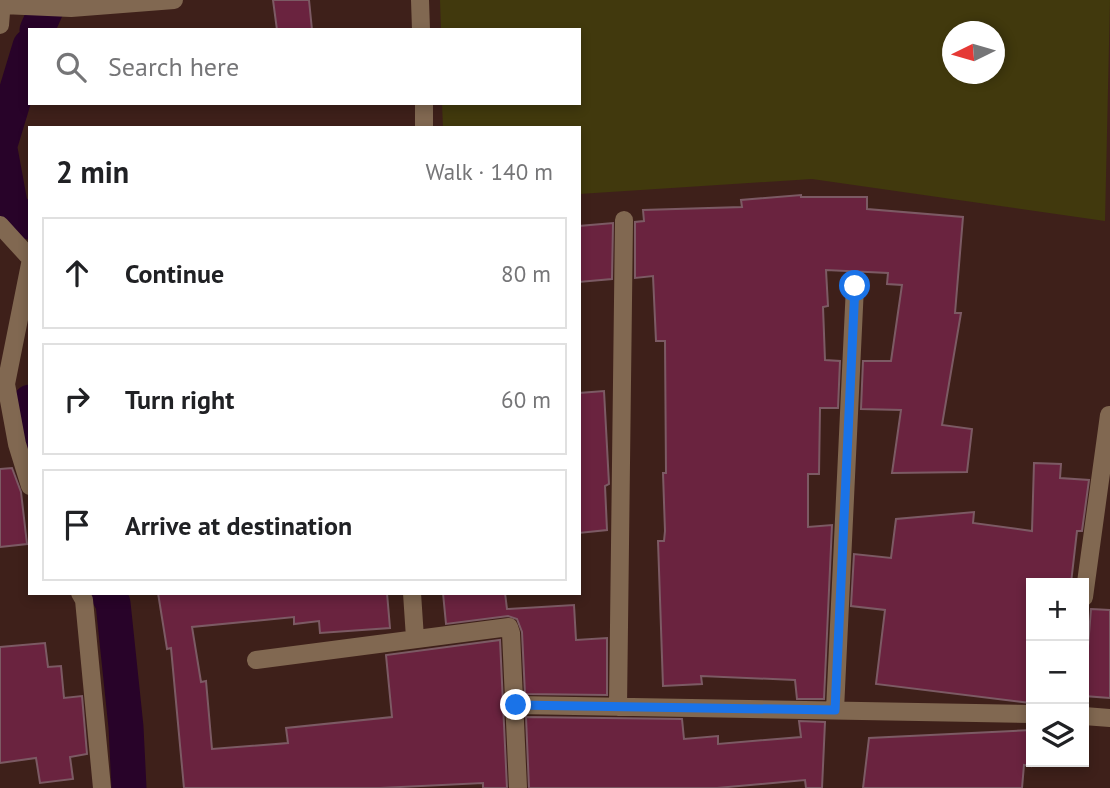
<!DOCTYPE html>
<html lang="en">
<head>
<meta charset="utf-8">
<style>
  body { margin:0; font-family:"PT Sans",sans-serif; background:#f2f2f2; color:#202124 }
  .controls { position:absolute; right:21px; bottom:21px; display:grid; overflow:hidden; border-radius:0px; box-shadow:0 4px 10px #0003 }
  .controls button { width:63px; height:63px; display:grid; place-items:center; padding:0; border:0; border-bottom:2px solid #e0e0e0; background:#fff; color:#202124; font:35px sans-serif }
  .compass { position:absolute; left:942px; top:21px; width:63px; height:63px; border-radius:50%; background:#fff; box-shadow:0 4px 10px #0003; rotate:265deg }
  .stop { position:absolute; width:21px; height:21px; margin:-16px; border:5px solid #1a73e8; border-radius:50%; background:#fff }
  .stop.end { background:#1a73e8; border-color:#fff; box-shadow:0 2px 7px #0008 }
  .list { margin:0; padding:0; list-style:none }
  h2 { display:flex; justify-content:space-between; align-items:center; height:91px; margin:0; padding:0 28px; font-size:30px }
  h2 small { font-size:23px; font-weight:400; color:#757577 }
  .list li { display:grid; grid-template-columns:46px 1fr auto; gap:21px; align-items:center; box-sizing:border-box; height:112px; margin:0 14px 14px; padding:0 14px; border:2px solid #e0e0e0; border-radius:0px }
  .list b { display:block; font-size:26px; white-space:nowrap }
  .list em { font-size:23px; font-style:normal; color:#757577 }
  .icon { flex:none; width:38px; height:38px; fill:none; stroke:currentColor; stroke-width:2; stroke-linecap:round; stroke-linejoin:round }
  .map { position:relative; flex:none; width:1110px; height:788px; overflow:hidden }
  .search { position:absolute; background:#fff; box-shadow:0 4px 10px #0003; left:28px; top:28px; width:553px; height:77px; display:flex; align-items:center; gap:18px; box-sizing:border-box; padding:0 24px; border-radius:0px; color:#757577; font-size:26px }
  .panel { position:absolute; background:#fff; box-shadow:0 4px 10px #0003; left:28px; top:126px; width:553px; height:469px; border-radius:0px }
  .map>svg:first-child { display:block }
  .green { fill:#41390d; fill-rule:evenodd }
  .lines { fill:none; stroke-linecap:round; stroke-linejoin:round }
  .canal { stroke:#280329; stroke-width:35 }
  .building { fill:#6a233f; stroke:#7c5a64; stroke-width:2 }
  .minor { stroke:#816851; stroke-width:18 }
  .route { stroke:#1a73e8; stroke-width:9 }
</style>
</head>
<body>
<div class="map">
<svg width="1110" height="788" viewBox="0 0 1110 788">
  <rect width="100%" height="100%" fill="#3e201a"/>
  <path class="green" d="M440,0H1110L1105,221L812,179L579,194V128H443L442,103H579V30H441ZM953,32H995V74H953Z"/>
  <g class="lines">
    <path class="canal" d="M37,30L49,3V0
      M0,145L30,46
      M0,149L11,209L30,222
      M30,402L27,419L30,438
      M107,593L113,603L126,727L129,788"/>
  </g>
  <path class="building" d="M273,0H309L312,30H277Z
    M801,195V197H867V209L963,217L955,313H961L942,425L972,429L967,472L892,473L901,410L861,409L863,361H891L902,285L887,284L888,273L826,270L828,306L823,307L825,360L840,361L838,408H820L819,474H808V527L832,525L824,699H797L795,680L701,676L702,684L663,686L658,541H664L665,531L663,473H666L665,341H656L653,276L635,278V222L644,221L643,210L742,207L741,200Z
    M613,223L612,279L579,282V226Z
    M604,391L609,484L605,486L607,530L579,533V393Z
    M1034,463L1061,464L1060,478L1089,480L1082,531H1077L1071,583H1031V703L876,684L885,610L851,606L854,554L891,558L896,519L974,512L973,523L1032,531Z
    M12,468L21,492L27,544L0,547V469Z
    M158,593H387L390,628L320,633L319,621L294,624V617L192,627L201,682L206,681L212,749L288,743L286,728L392,717L386,655L500,640L507,788H483V783L380,788H184L171,648L167,649Z
    M443,593H505L507,609L574,605L576,640L607,638V695L525,694L522,632L517,619L508,616L446,624Z
    M1091,609L1110,610V698L1084,696Z
    M45,643L48,667L61,666L64,698L82,696L87,754L70,757L73,779L40,783L36,758L0,763V647Z
    M526,717L682,719L684,739L718,736V744L801,737L799,721L825,722L822,788H806L805,780L717,788H529Z
    M1031,730V766L1024,765L1022,788H863L869,738Z"/>
  <g class="lines">
    <path class="minor" d="M420,0L421,30
      M2,5L71,8L174,0
      M0,25L2,0
      M424,103V128
      M0,225L30,258
      M30,264L6,384L17,444L30,486
      M80,593L84,600L102,788
      M412,593L415,638
      M1084,597L1109,415
      M256,660L509,627L511,633L518,788
      M516,705L1031,714
      M618,707L624,220
      M835,710L855,286
      M1084,716L1110,718"/>
  </g>
  <g class="lines">
    <path class="route" d="M516,705L835,710L855,286"/>
  </g>
</svg>
<div class="controls">
<button>+</button>
<button>−</button>
<button><svg class="icon" aria-label="layers" viewBox="0 0 24 24"><path d="M12 4l9 5-9 5-9-5zM3 14l9 5 9-5"/></svg></button>
</div>
<svg class="compass" viewBox="-18 -18 36 36"><path d="M0-13l5 13h-10z" fill="#e53935"/><path d="M0 13l5-13h-10z" fill="#757577"/></svg>
<div class="stop" style="left:855px;top:286px"></div>
<div class="stop end" style="left:516px;top:705px"></div>
<div class="search"><svg class="icon" aria-label="search" viewBox="0 0 24 24"><circle cx="10" cy="10" r="6"/><path d="M15 15l6 6"/></svg>Search here</div>
<section class="panel">
<h2>2 min<small>Walk · 140 m</small></h2>
<ul class="list">
<li><svg class="icon" aria-label="ahead" viewBox="0 0 24 24"><path d="M12 20V5M6 11l6-6 6 6"/></svg><div><b>Continue</b></div><em>80 m</em></li>
<li><svg class="icon" aria-label="right" viewBox="0 0 24 24"><path d="M7 20v-9h11M14 6l5 5-5 5"/></svg><div><b>Turn right</b></div><em>60 m</em></li>
<li><svg class="icon" aria-label="arrive" viewBox="0 0 24 24"><path d="M6 21V4h12l-3 4 3 4H6"/></svg><div><b>Arrive at destination</b></div></li>
</ul>
</section>
</div>
</body>
</html>
